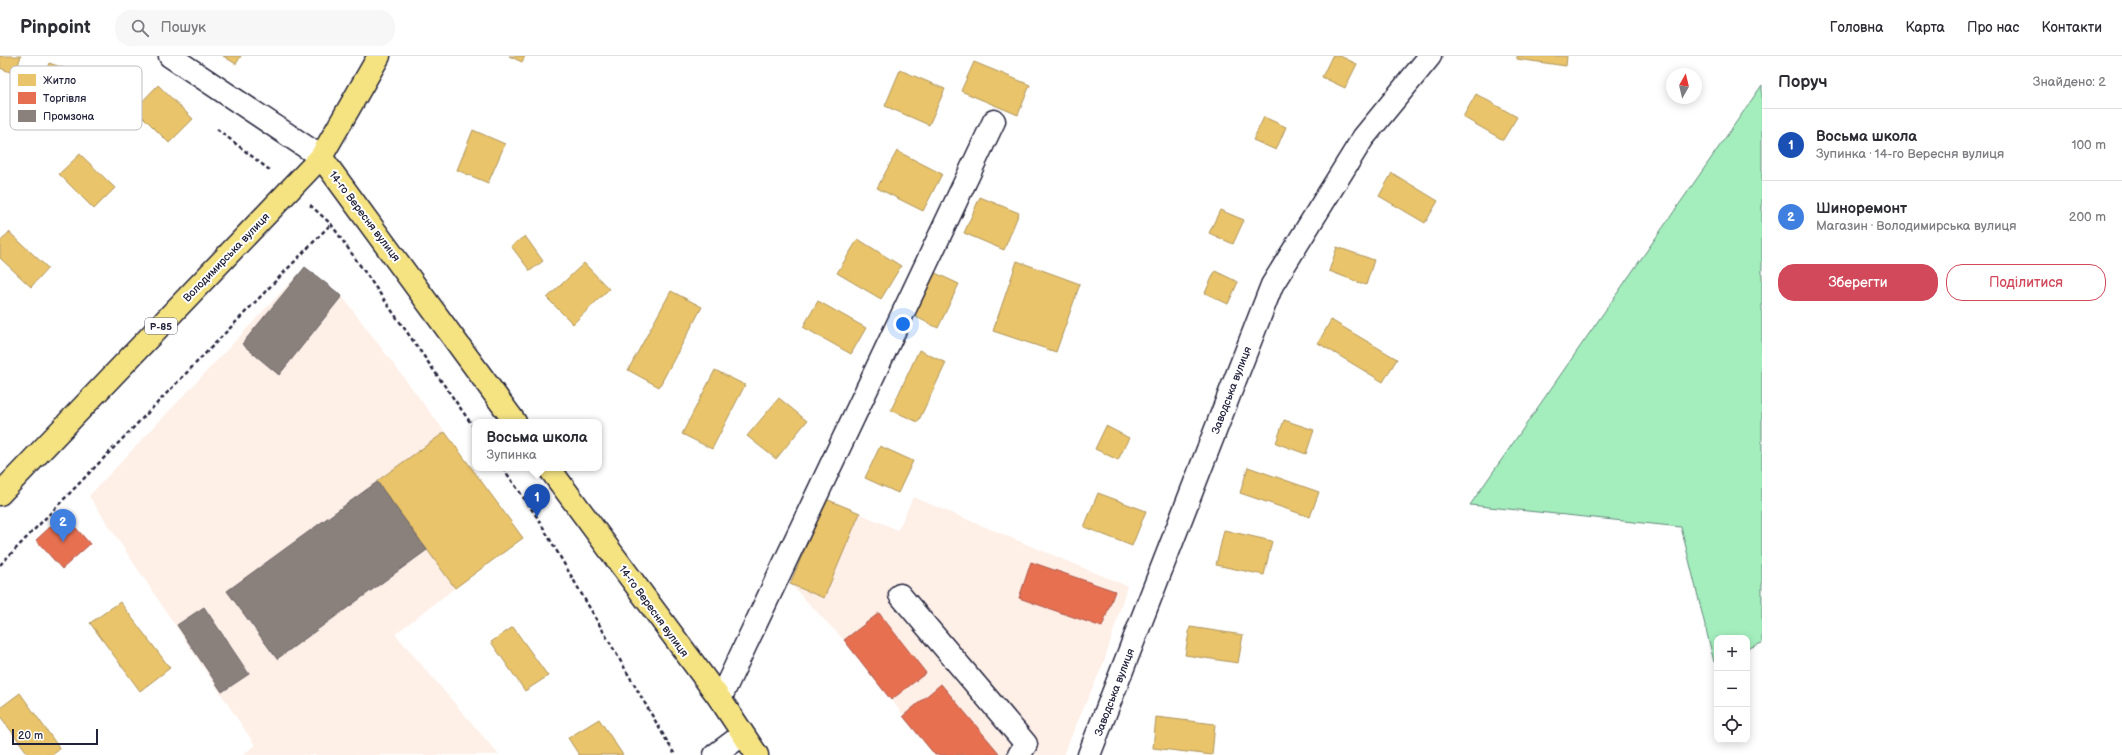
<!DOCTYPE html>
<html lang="uk">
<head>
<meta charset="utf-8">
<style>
  body { margin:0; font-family:"Balsamiq Sans",sans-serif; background:#f7f7f7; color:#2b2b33 }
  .controls { position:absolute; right:12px; bottom:12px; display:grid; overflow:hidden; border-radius:8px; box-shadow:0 2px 10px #0003 }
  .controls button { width:36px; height:36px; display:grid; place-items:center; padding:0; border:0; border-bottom:1px solid #e1e1e2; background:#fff; color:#2b2b33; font:20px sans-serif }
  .compass { position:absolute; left:1666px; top:12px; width:36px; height:36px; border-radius:50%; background:#fff; box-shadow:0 2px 10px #0003; rotate:8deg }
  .scale { position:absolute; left:12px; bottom:10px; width:86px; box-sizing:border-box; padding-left:4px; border:2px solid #22223b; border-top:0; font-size:11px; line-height:14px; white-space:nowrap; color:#22223b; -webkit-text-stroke:3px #fff; paint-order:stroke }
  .you { position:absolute; left:903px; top:268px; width:14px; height:14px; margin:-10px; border:3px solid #fff; border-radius:50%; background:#1a73e8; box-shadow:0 0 0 6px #1a73e833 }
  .badge { display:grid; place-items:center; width:26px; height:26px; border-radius:50%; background:#d1495b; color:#fff; font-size:13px; font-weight:700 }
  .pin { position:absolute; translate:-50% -33px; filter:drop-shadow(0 1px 2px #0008) }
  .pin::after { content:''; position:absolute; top:21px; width:14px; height:12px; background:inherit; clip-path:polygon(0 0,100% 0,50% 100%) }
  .popup { position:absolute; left:472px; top:363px; width:130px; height:52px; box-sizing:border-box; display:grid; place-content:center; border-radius:8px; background:#fff; filter:drop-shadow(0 1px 3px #0005); font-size:13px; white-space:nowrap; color:#7c7c81 }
  .popup b { font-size:15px; color:#2b2b33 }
  .popup::after { content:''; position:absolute; left:50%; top:100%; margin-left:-8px; border:8px solid transparent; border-top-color:#fff }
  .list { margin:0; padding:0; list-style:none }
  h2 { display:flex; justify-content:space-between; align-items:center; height:52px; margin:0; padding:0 16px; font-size:17px }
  h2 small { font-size:13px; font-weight:400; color:#7c7c81 }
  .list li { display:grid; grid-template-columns:26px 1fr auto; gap:12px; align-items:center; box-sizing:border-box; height:72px; padding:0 16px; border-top:1px solid #e1e1e2 }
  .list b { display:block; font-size:15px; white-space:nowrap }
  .list p { margin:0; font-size:13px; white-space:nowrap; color:#7c7c81 }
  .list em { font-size:13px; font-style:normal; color:#7c7c81 }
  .actions { display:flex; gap:8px; padding:12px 16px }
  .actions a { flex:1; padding:9px 0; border:1px solid #d1495b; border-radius:16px; text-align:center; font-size:14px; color:#d1495b }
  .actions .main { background:#d1495b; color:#fff }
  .icon { flex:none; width:22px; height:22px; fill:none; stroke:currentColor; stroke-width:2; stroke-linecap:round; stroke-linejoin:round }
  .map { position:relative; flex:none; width:1762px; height:699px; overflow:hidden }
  header { display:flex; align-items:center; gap:24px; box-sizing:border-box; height:56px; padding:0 20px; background:#fff; border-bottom:1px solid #e1e1e2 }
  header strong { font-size:19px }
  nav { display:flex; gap:22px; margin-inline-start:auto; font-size:14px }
  .search { width:280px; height:36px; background:#f7f7f7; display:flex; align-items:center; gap:10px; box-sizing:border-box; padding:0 14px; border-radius:16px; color:#7c7c81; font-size:15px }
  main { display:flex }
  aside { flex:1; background:#fff }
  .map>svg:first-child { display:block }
  .built { fill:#feefe7 }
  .green { fill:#a4eebd; stroke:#63887c }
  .homes { fill:#e9c46a; stroke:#ad935c }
  .shops { fill:#e76f51; stroke:#ac584a }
  .industry { fill:#8a817c; stroke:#6b6468 }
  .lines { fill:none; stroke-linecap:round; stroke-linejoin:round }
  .minor-casing { stroke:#22223b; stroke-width:25 }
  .major-casing { stroke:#22223b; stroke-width:25 }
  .path { stroke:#22223b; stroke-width:2.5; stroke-dasharray:4 3; stroke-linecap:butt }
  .minor { stroke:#fff; stroke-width:22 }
  .major { stroke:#f5e382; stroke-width:22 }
  .labels { text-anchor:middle; stroke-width:4; stroke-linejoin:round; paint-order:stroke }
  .shield { fill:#fff; stroke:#646476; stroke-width:1 }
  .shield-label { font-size:10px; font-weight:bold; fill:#22223b }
  .street-label { font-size:11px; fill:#22223b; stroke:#fff }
  .key { fill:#fff; stroke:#bdbdc4; stroke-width:1 }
  .key-label { font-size:11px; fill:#22223b }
</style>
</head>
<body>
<header>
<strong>Pinpoint</strong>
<div class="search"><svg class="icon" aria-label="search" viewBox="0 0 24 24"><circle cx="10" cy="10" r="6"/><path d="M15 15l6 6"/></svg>Пошук</div>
<nav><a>Головна</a><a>Карта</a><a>Про нас</a><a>Контакти</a></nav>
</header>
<main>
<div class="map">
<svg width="1762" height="699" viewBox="0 0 1762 699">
  <rect width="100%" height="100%" fill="#fff"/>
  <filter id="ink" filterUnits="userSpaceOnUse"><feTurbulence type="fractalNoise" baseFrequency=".025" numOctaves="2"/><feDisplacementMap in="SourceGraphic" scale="8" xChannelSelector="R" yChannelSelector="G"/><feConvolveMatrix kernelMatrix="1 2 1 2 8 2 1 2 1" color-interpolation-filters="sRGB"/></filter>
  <g filter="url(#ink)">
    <path class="built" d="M305,211L342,240L445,376L455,532L395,578L499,699H243L255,689L89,440Z
      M913,441L1127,530L1104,606L1063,699H935L844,584L790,528L826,443L898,474Z"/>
    <path class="green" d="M1762,29V587L1747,593V582H1717V605L1714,606L1681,471L1470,449Z"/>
    <path class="homes" d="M0,0H21L15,18L0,12Z
      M223,0H241L236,8Z
      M509,0H525L522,6Z
      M1332,0H1340L1357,8L1345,32L1322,21Z
      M1517,0H1567L1566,10L1517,3Z
      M974,6L1030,29L1018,59L961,35Z
      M49,7L89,21L78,54L37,41Z
      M900,14L945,33L929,69L885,50Z
      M158,29L193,63L169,87L135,53Z
      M1476,38L1517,61L1503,84L1463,61Z
      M1264,61L1286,71L1276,94L1253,84Z
      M473,74L505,88L488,127L457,114Z
      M897,95L942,118L923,155L877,132Z
      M80,98L115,132L94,153L59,118Z
      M1392,117L1438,145L1425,167L1379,140Z
      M980,141L1019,157L1004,194L964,177Z
      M1220,154L1244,164L1233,188L1209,177Z
      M9,176L48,212L31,231L0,202V186Z
      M525,180L543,205L530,215L511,190Z
      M858,183L901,210L881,243L837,217Z
      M1337,191L1374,204L1366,229L1329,215Z
      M1017,205L1080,228L1056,296L993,275Z
      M584,207L609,233L573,268L547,242Z
      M931,215L959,228L938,272L910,258Z
      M1215,215L1238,226L1228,248L1205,237Z
      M671,235L702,251L659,331L628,314Z
      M818,245L866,272L851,298L803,271Z
      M1331,264L1397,303L1383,326L1318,287Z
      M919,294L946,307L918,366L891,354Z
      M715,314L745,329L712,393L682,378Z
      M779,342L807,365L776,403L747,380Z
      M1284,364L1314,374L1306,398L1276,387Z
      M1106,370L1129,382L1118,404L1095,393Z
      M445,376L523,482L455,532L377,425Z
      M880,390L913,405L898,437L865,422Z
      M1248,411L1319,436L1310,461L1240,437Z
      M1098,437L1146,455L1132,490L1084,471Z
      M826,443L860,457L824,542L790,528Z
      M1224,474L1272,485L1264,519L1216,509Z
      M120,546L170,612L140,635L90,567Z
      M513,571L548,620L525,635L491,586Z
      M1190,571L1243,579L1238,607L1185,599Z
      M20,637L60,693L52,699H29L0,660V652Z
      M1156,661L1215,668L1212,699L1153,692Z
      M599,663L623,699H579L568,682Z"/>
    <path class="shops" d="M64,458L90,488L62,513L36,484Z
      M1031,506L1115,535L1102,571L1019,542Z
      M879,557L926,617L891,644L844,584Z
      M941,628L999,697L996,699H935L903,660Z"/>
    <path class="industry" d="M305,211L342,240L279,319L242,288Z
      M377,426L427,494L277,603L227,535Z
      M204,551L249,618L222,636L177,569Z"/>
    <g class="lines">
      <g class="minor-casing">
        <path id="minor" d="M170,0L321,101
          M900,539L1026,688L1019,699
          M720,643L994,65
          M715,699L742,679
          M1089,699L1272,229L1363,82L1430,0"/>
      </g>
      <g class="major-casing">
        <path id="major" d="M321,101L515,366
          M549,412L720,643L757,699
          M0,438L321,101L379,0"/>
      </g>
      <path class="path" d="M217,73L272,116
        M310,149L331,168L475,373
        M503,412L537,461L675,699
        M0,509L331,168"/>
      <use href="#minor" class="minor"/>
      <use href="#major" class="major"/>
    </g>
  </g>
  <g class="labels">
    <rect class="shield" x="145" y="262" width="32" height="16" rx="3"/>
    <g class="shield-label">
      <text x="161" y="274">Р-85</text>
    </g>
    <g class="street-label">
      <text transform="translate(365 160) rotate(53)" y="4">14-го Вересня вулиця</text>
      <text transform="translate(226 201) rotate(-46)" y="4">Володимирська вулиця</text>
      <text transform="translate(1231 334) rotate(-69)" y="4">Заводська вулиця</text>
      <text transform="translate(654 555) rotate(54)" y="4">14-го Вересня вулиця</text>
      <text transform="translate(1114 636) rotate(-69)" y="4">Заводська вулиця</text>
    </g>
  </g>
  <rect x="10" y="10" width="132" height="64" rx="6" class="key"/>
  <rect x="18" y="18" width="18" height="12" fill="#e9c46a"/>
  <rect x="18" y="36" width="18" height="12" fill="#e76f51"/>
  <rect x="18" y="54" width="18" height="12" fill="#8a817c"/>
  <g class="key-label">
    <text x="43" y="28">Житло</text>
    <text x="43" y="46">Торгівля</text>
    <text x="43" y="64">Промзона</text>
  </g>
</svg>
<div class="controls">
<button>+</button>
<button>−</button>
<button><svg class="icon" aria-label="locate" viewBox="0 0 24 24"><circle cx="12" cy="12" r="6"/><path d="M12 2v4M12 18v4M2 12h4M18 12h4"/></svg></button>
</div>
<svg class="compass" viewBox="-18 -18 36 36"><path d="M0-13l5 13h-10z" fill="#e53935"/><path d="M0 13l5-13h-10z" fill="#7c7c81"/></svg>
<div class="scale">20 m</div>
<div class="you"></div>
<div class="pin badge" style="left:537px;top:461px;background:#1a4fb4">1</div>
<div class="popup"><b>Восьма школа</b>Зупинка</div>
<div class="pin badge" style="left:63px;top:486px;background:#3f7fe0">2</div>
</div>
<aside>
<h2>Поруч<small>Знайдено: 2</small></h2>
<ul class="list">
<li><span class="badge" style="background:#1a4fb4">1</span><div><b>Восьма школа</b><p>Зупинка · 14-го Вересня вулиця</p></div><em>100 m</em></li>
<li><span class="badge" style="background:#3f7fe0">2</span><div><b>Шиноремонт</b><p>Магазин · Володимирська вулиця</p></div><em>200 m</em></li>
</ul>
<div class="actions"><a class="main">Зберегти</a><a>Поділитися</a></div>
</aside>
</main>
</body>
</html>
